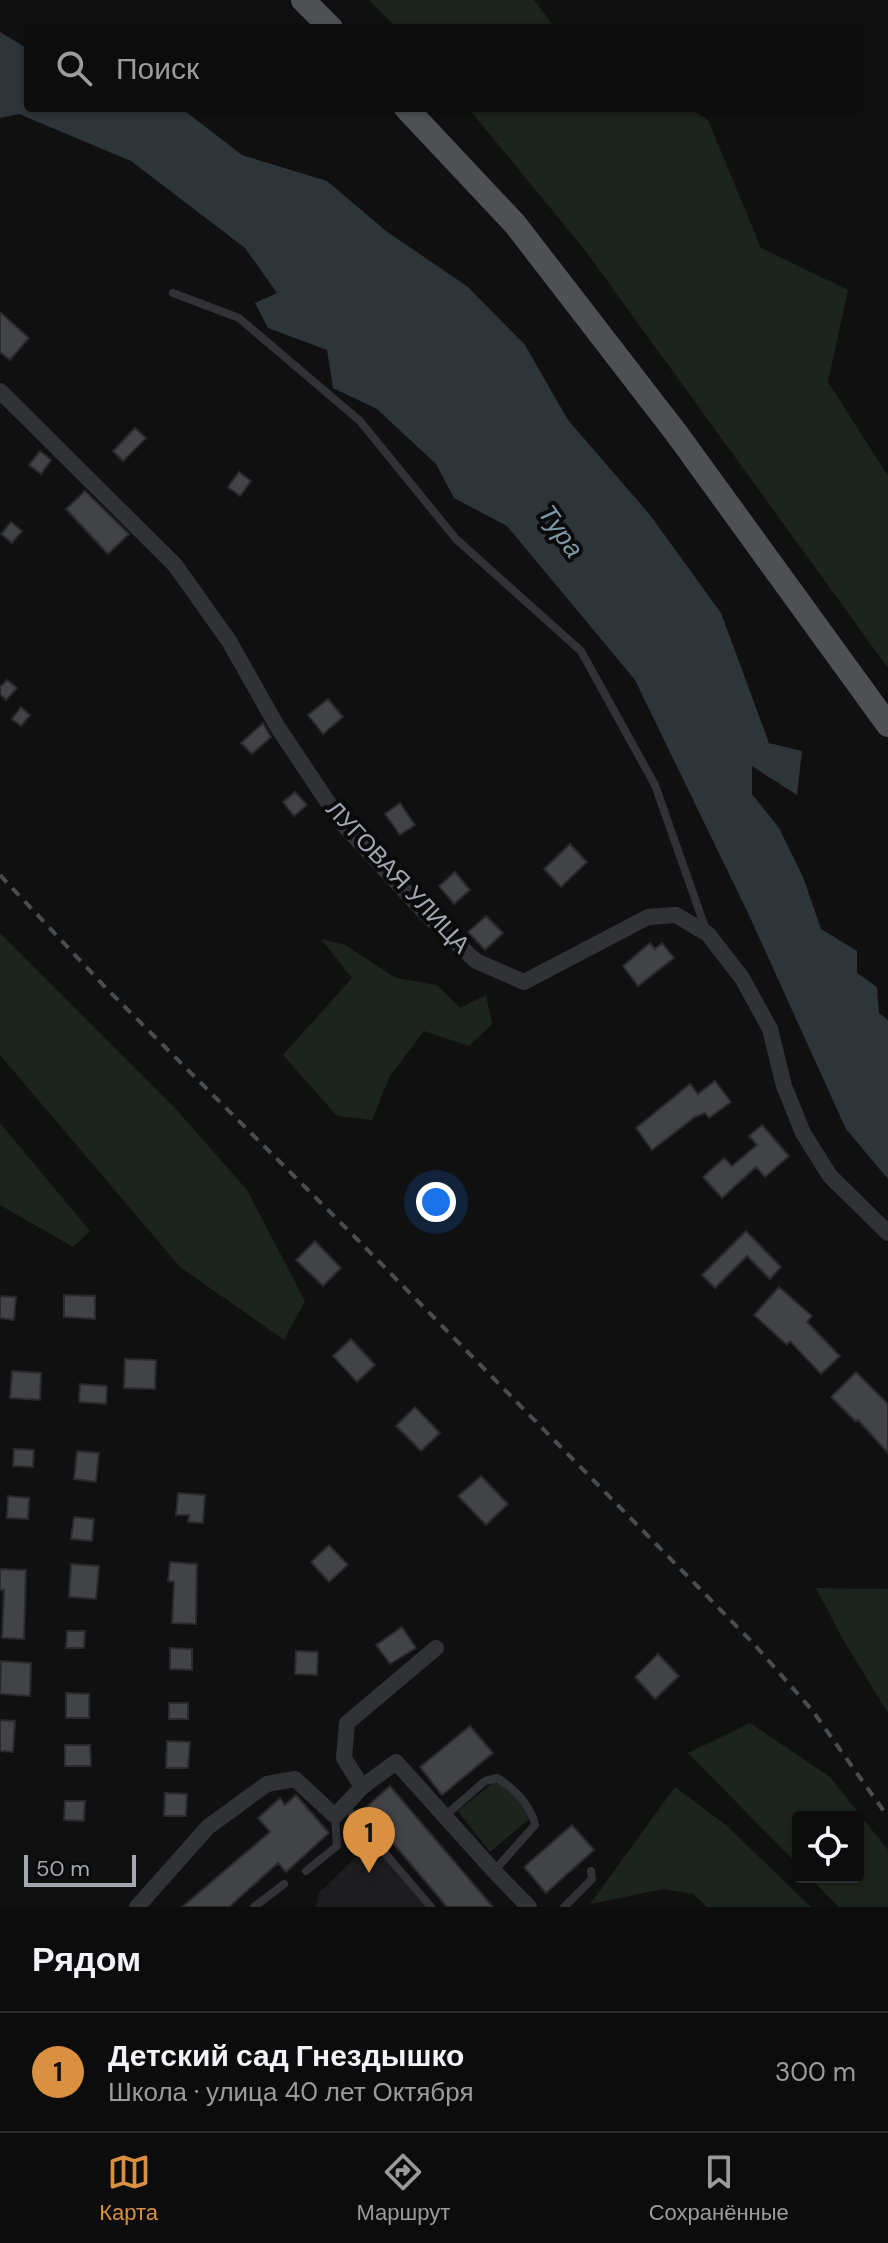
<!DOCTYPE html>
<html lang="ru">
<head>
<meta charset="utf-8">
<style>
  body { margin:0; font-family:"DM Sans",sans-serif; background:#1a1a1b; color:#f1f3f6 }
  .controls { position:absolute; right:24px; bottom:24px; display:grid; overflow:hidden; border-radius:8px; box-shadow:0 2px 6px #0004 }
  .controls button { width:72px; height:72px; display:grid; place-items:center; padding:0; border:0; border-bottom:2px solid #2c2c2e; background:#0c0c0d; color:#f1f3f6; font:40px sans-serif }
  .scale { position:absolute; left:24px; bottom:20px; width:112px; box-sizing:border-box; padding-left:8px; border:4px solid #a3a8b0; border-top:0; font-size:22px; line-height:28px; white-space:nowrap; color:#a3a8b0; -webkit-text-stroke:6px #0b0b0c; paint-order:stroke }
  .you { position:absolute; left:436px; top:1202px; width:28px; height:28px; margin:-20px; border:6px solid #fff; border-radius:50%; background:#1a73e8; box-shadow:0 0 0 12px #1a73e833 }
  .badge { display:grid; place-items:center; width:52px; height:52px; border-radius:50%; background:#d99040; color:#111; font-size:26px; font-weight:700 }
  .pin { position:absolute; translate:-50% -66px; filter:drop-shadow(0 2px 4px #0008) }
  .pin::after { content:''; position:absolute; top:42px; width:28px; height:24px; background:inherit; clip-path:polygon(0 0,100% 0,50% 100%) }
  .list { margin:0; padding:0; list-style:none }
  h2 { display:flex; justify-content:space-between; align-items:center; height:104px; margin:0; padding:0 32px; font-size:34px }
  h2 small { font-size:26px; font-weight:400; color:#9a9b9d }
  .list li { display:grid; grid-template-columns:52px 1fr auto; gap:24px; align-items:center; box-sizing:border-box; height:120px; padding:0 32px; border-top:2px solid #2c2c2e }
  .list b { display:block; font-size:30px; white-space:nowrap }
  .list p { margin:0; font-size:26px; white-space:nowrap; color:#9a9b9d }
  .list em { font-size:26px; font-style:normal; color:#9a9b9d }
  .icon { flex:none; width:44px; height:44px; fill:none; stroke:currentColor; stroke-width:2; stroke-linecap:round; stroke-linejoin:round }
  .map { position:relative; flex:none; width:888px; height:1907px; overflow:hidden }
  .search { position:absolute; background:#0c0c0d; box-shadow:0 2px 6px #0004; left:24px; right:24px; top:24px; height:88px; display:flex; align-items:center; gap:20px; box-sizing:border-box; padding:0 28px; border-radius:8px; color:#9a9b9d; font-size:30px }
  .sheet { height:224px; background:#0c0c0d }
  nav { display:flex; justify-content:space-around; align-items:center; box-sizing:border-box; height:112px; border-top:2px solid #2c2c2e; background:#0c0c0d; font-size:22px; color:#9a9b9d }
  nav a { display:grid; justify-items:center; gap:4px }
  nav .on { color:#d99040 }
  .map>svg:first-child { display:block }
  .built { fill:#1c1c1e }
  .green { fill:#1d231d }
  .water { fill:#2d3539 }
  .building { fill:#424346; stroke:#2a2a2c; stroke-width:2 }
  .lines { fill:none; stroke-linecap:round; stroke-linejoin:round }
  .lane { stroke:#313235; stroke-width:8 }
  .street { stroke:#313235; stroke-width:16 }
  .primary { stroke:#4e5054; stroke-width:24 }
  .rail { stroke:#4a4d50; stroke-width:4; stroke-dasharray:10 8; stroke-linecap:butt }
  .labels { text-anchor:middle; stroke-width:8; stroke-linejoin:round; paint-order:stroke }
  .street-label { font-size:24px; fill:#a3a8b0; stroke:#0b0b0c }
  .water-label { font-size:26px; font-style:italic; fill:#7d99a7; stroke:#0b0b0c }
</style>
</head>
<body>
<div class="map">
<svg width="888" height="1907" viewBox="0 0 888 1907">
  <rect width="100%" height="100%" fill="#101011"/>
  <path class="built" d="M372,1841L428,1907H316L319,1893Z"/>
  <path class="green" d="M369,0H534L555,28H397Z
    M468,108H688L708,120L761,248L848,290L828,382L888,476V668L584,249Z
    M0,933L175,1108L247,1190L305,1301L284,1340L180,1267L0,1055Z
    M321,939L345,945L396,978L437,985L460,1008L486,995L492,1024L469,1046L424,1031L390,1076L372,1120L337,1116L283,1055L352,978Z
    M0,1123L90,1231L73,1247L0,1205Z
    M816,1588L888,1589V1713L842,1638Z
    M750,1723L830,1777L888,1850V1907H839L809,1877H858V1817H798V1865L688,1753Z
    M500,1777L536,1813L490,1852L458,1811Z
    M675,1787L726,1825L811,1907H707L693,1894L664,1889L590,1904Z"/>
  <path class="water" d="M0,32L28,49V108H181L242,155L327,181L386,231L468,287L525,345L568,420L650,515L721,613L769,743L802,751L797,795L752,766V794L779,828L803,877L821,929L857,951V973L877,987L879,1013L888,1020V1179L846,1129L748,913L635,680L507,526L454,498L436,464L377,409L333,388L327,350L268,328L255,303L277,293L245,248L131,161L19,114L0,118Z"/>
  <path class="building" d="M0,312L29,338L10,360L0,352Z
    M135,428L146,438L123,461L113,451Z
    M40,451L51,460L41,474L29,465Z
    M239,472L251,481L240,496L228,487Z
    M85,491L129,534L108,554L66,509Z
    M11,522L22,531L12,543L1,534Z
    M7,680L17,688L6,700L0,694V687Z
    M328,699L343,717L323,734L308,715Z
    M21,707L30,715L21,726L12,719Z
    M263,723L271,737L252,754L241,743Z
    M295,792L307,805L294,816L283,802Z
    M400,803L415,825L400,835L385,814Z
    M570,844L587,862L561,887L544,869Z
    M455,872L470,890L454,904L439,886Z
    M486,916L503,933L485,950L468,932Z
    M650,943L655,949L662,943L674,958L638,986L623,966Z
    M715,1081L731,1102L709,1118L705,1113L695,1117L652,1150L636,1128L690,1084L698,1094Z
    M762,1125L789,1156L765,1177L756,1167L722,1198L703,1177L724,1158L732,1166L757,1145L749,1136Z
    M746,1231L781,1267L770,1279L747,1256L715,1288L702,1275Z
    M315,1241L341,1268L323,1286L296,1260Z
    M779,1287L812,1316L807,1322L840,1356L821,1374L790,1341L787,1345L754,1315Z
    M64,1295L95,1296V1319L64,1317Z
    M0,1296L16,1297L14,1320L0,1318Z
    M351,1339L375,1365L357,1382L333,1356Z
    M125,1359L156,1360L155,1389L124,1388Z
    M12,1371L41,1373L40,1400L10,1398Z
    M856,1372L888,1404V1453L858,1420L856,1422L831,1397Z
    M80,1384L107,1386L106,1404L79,1402Z
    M415,1407L440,1433L421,1451L396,1426Z
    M14,1449L34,1450L33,1467L13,1466Z
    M77,1451L99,1453L96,1482L74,1479Z
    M481,1476L508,1504L486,1525L458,1496Z
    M178,1493L205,1495L203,1523L188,1522L189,1515H176Z
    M8,1496L29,1498L28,1519L7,1518Z
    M74,1517L94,1519L92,1541L71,1539Z
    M329,1545L348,1565L329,1582L311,1562Z
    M170,1562L197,1564L196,1624L172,1623L174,1582L168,1581Z
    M71,1564L99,1566L96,1599L69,1597Z
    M0,1569L26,1570L24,1639L2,1638L4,1590H0Z
    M402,1627L416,1648L390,1664L376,1645Z
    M67,1631H85L84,1648H66Z
    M170,1648L192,1649V1670L170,1669Z
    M296,1651L318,1652L317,1675L295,1674Z
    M658,1654L679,1676L655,1699L635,1677Z
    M1,1661L31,1663L30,1696L0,1694Z
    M66,1693L89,1694V1718H66Z
    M169,1703H188V1719H169Z
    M0,1720L15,1721L13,1752L0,1751Z
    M470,1726L493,1753L442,1795L420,1767Z
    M167,1741L190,1742L188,1768H166Z
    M65,1745H90L91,1766H65Z
    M390,1786L493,1907H447L364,1809Z
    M165,1793L187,1794L186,1816H164Z
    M296,1795L329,1833L286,1872L278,1863L229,1907H182L270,1832L258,1818L280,1798L285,1805Z
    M65,1801H85L84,1821L64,1820Z
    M572,1825L594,1850L546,1893L524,1867Z"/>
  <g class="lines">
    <path class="lane" d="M173,293L239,318L360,421L456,539L581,651L655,785L706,930
      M345,1806L431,1907
      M446,1815L485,1781L497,1778C514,1788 531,1805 535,1825L494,1871
      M306,1871L337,1846L335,1816
      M254,1907L284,1884
      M564,1907L592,1879L591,1871"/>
    <path class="street" d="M0,391L175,565L229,641L277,726L341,822L428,916L476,961L524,982L648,917L676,915L708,934L742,978L770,1029L784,1086L803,1133L830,1176L888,1233
      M362,1787L344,1758L347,1723L436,1648
      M137,1907L208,1827L267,1784L295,1779L335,1816L362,1787L396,1762L494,1871L529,1907"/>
    <path class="primary" d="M303,0L331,28
      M406,108L515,224L677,434L888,725"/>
    <path class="rail" d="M0,875L106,988L350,1232L753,1643L812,1710L888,1817"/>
  </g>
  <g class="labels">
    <g class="street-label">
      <text transform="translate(398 877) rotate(47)" y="8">ЛУГОВАЯ УЛИЦА</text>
    </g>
    <g class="water-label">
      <text transform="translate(561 531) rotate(55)" y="9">Тура</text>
    </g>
  </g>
</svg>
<div class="controls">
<button><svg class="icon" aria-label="locate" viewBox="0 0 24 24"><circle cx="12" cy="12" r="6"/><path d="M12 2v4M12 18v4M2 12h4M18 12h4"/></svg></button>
</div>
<div class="scale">50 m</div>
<div class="you"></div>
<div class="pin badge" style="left:369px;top:1873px">1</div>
<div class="search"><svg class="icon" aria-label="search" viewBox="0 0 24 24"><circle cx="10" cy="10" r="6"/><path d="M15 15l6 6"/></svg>Поиск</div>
</div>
<section class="sheet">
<h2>Рядом<small></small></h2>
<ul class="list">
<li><span class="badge">1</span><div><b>Детский сад Гнездышко</b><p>Школа · улица 40 лет Октября</p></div><em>300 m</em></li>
</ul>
</section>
<nav>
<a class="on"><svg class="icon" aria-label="map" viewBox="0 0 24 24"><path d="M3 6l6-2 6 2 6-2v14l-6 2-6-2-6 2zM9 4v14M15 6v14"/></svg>Карта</a>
<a><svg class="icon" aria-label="directions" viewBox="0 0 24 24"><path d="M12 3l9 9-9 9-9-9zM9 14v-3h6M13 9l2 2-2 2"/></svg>Маршрут</a>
<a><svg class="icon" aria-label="saved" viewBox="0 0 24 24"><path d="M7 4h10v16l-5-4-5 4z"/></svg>Сохранённые</a>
</nav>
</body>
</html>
